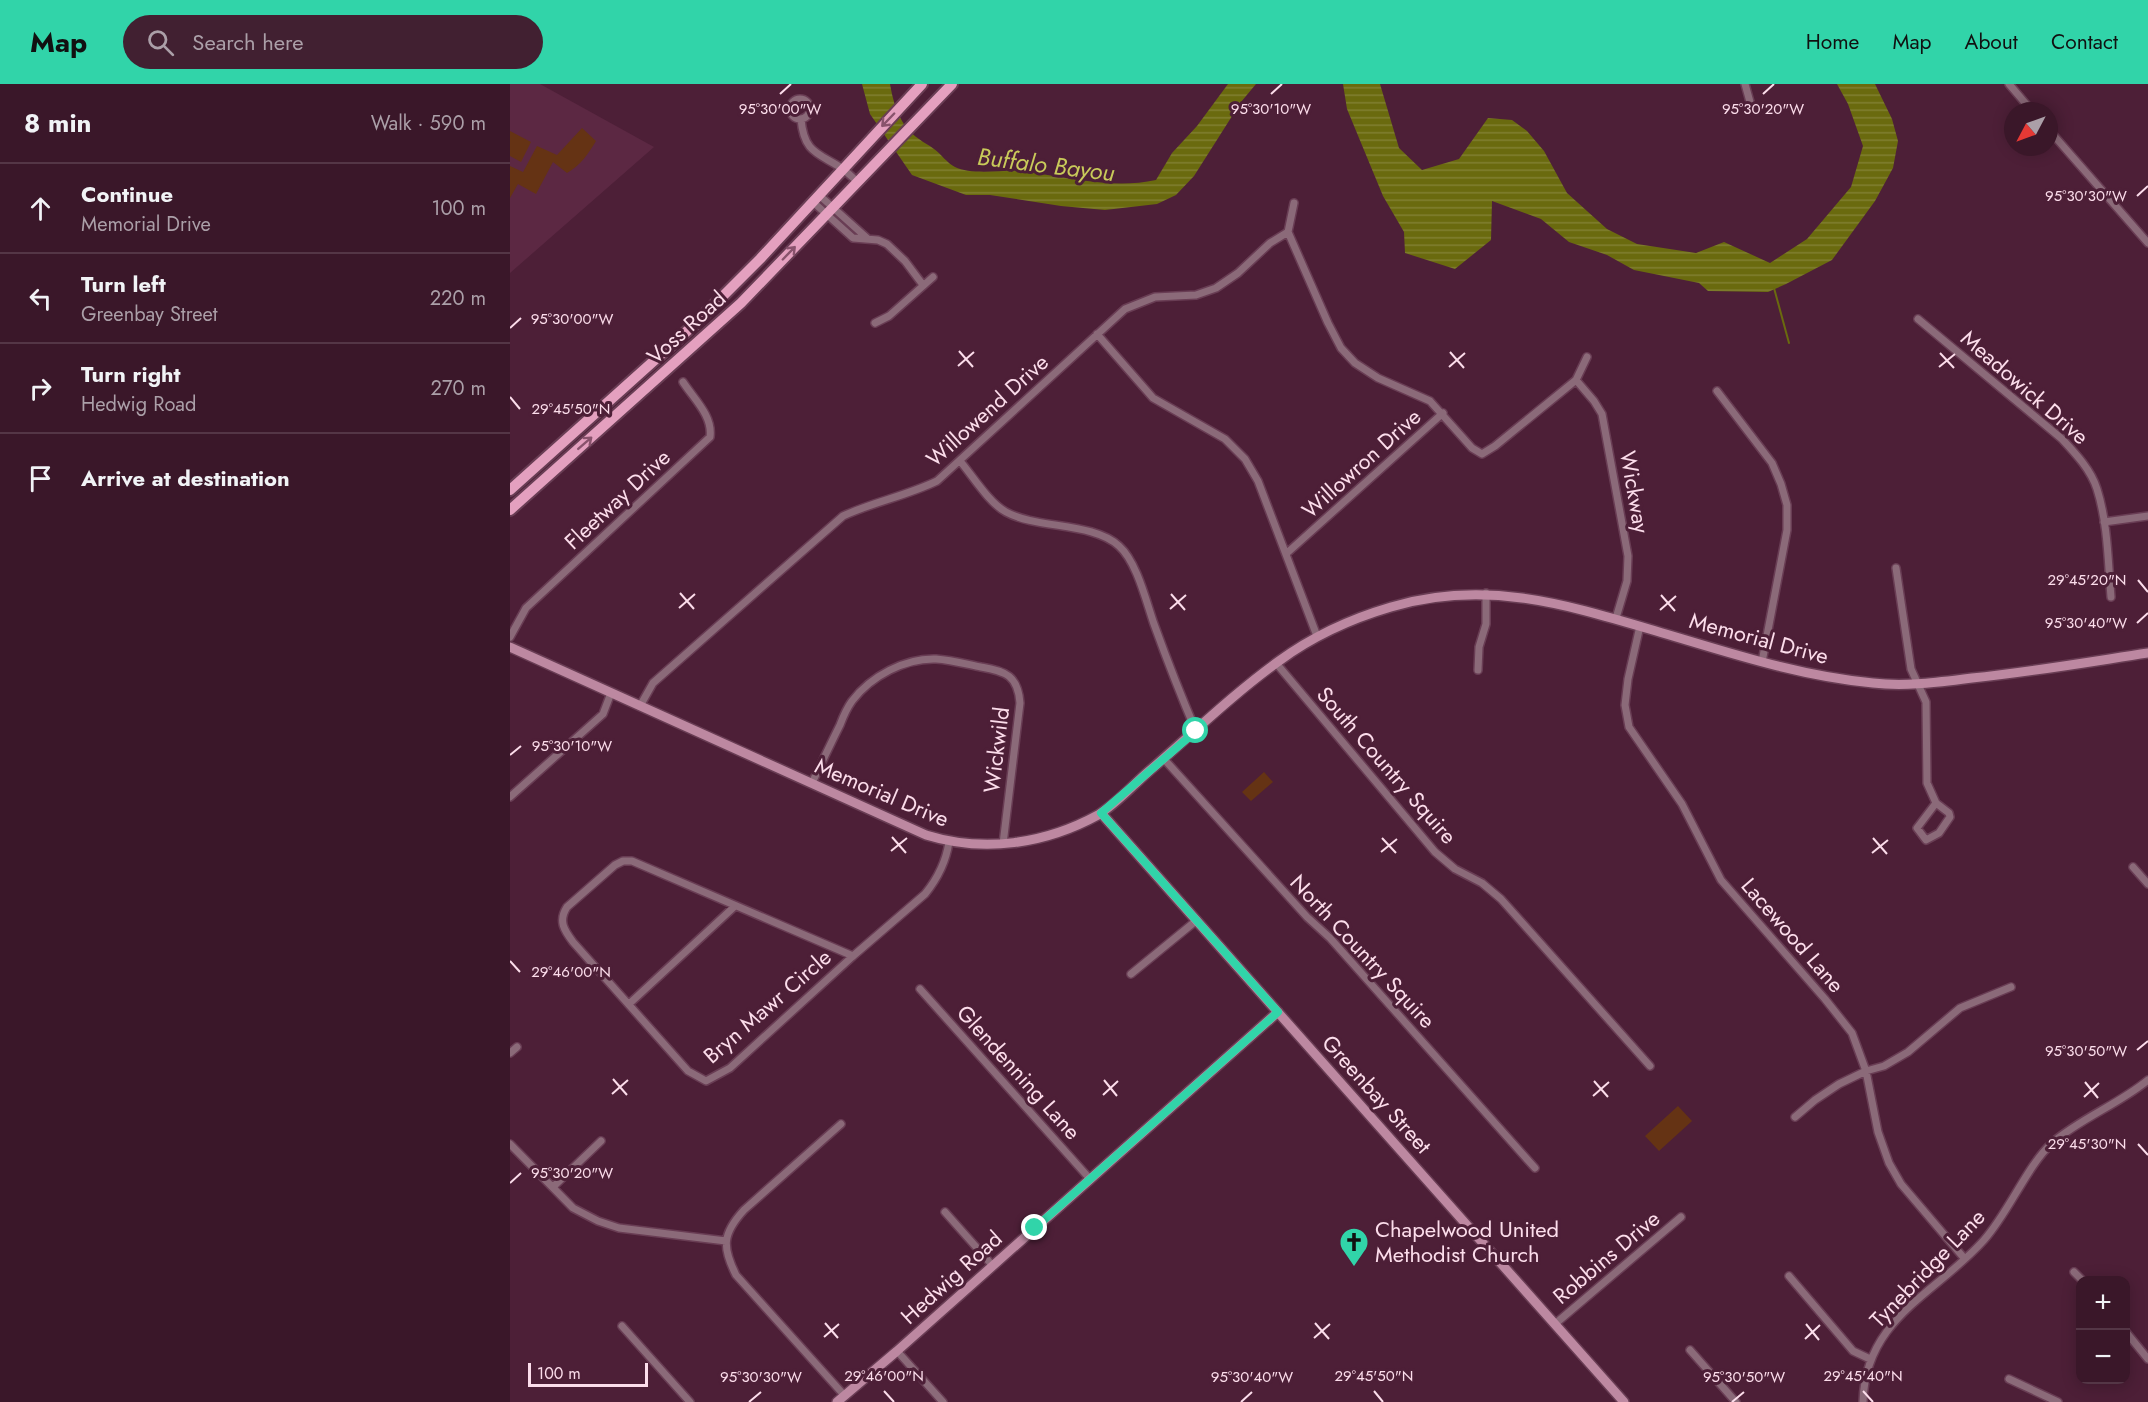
<!DOCTYPE html>
<html lang="en">
<head>
<meta charset="utf-8">
<style>
  body { margin:0; font-family:Jost,sans-serif; background:#412031; color:#f1f3f6 }
  .controls { position:absolute; right:18px; bottom:18px; display:grid; overflow:hidden; border-radius:12px; box-shadow:0 3px 15px #0003 }
  .controls button { width:54px; height:54px; display:grid; place-items:center; padding:0; border:0; border-bottom:2px solid #543646; background:#3a1729; color:#f1f3f6; font:30px sans-serif }
  .compass { position:absolute; left:1494px; top:18px; width:54px; height:54px; border-radius:50%; background:#3a1729; box-shadow:0 3px 15px #0003; rotate:229deg }
  .scale { position:absolute; left:18px; bottom:15px; width:120px; box-sizing:border-box; padding-left:6px; border:3px solid #fcddeb; border-top:0; font-size:16px; line-height:21px; white-space:nowrap; color:#fcddeb; -webkit-text-stroke:4px #4d1f37; paint-order:stroke }
  .stop { position:absolute; width:18px; height:18px; margin:-14px; border:4px solid #31d4a9; border-radius:50%; background:#fff }
  .stop.end { background:#31d4a9; border-color:#fff; box-shadow:0 2px 6px #0008 }
  .list { margin:0; padding:0; list-style:none }
  h2 { display:flex; justify-content:space-between; align-items:center; height:78px; margin:0; padding:0 24px; font-size:26px }
  h2 small { font-size:20px; font-weight:400; color:#ab9fa8 }
  .list li { display:grid; grid-template-columns:39px 1fr auto; gap:18px; align-items:center; box-sizing:border-box; height:90px; padding:0 24px; border-top:2px solid #543646 }
  .list b { display:block; font-size:22px; white-space:nowrap }
  .list p { margin:0; font-size:20px; white-space:nowrap; color:#ab9fa8 }
  .list em { font-size:20px; font-style:normal; color:#ab9fa8 }
  .icon { flex:none; width:33px; height:33px; fill:none; stroke:currentColor; stroke-width:2; stroke-linecap:round; stroke-linejoin:round }
  .map { position:relative; flex:none; width:1638px; height:1318px; overflow:hidden }
  header { display:flex; align-items:center; gap:36px; box-sizing:border-box; height:84px; padding:0 30px; background:#31d4a9; color:#111 }
  header strong { font-size:28px }
  nav { display:flex; gap:33px; margin-inline-start:auto; font-size:21px }
  .search { width:420px; height:54px; background:#412031; display:flex; align-items:center; gap:15px; box-sizing:border-box; padding:0 21px; border-radius:33px; color:#ab9fa8; font-size:22px }
  main { display:flex }
  aside { flex:1; background:#3a1729 }
  .map>svg:first-child { display:block }
  .built { fill:#5c2843 }
  .green { fill:#653314 }
  .water { fill:url(#water-rules) }
  .lines { fill:none; stroke-linecap:round; stroke-linejoin:round }
  .stream { stroke:#6a6a0e; stroke-width:2 }
  .street-casing { stroke:#693d54; stroke-width:10 }
  .secondary-casing { stroke:#693d54; stroke-width:12 }
  .primary-casing { stroke:#693d54; stroke-width:14 }
  .street { stroke:#8b6a79; stroke-width:7 }
  .secondary { stroke:#bd88a1; stroke-width:9 }
  .primary { stroke:#e4a0bf; stroke-width:10 }
  .oneway { stroke:#89536d }
  .route { stroke:#31d4a9; stroke-width:8 }
  .ticks { fill:none; stroke:#fcddeb; stroke-width:2 }
  .labels { text-anchor:middle; stroke-width:6; stroke-linejoin:round; paint-order:stroke }
  .street-label { font-size:22px; fill:#fcddeb; stroke:#4d1f37 }
  .poi-label { font-size:22px; fill:#fcddeb; stroke:#4d1f37; text-anchor:start }
  .water-label { font-size:24px; font-style:italic; fill:#c9ca5a; stroke:#4d1f37 }
  .ticks-label { font-size:15px; text-anchor:middle; fill:#fcddeb; stroke:#4d1f37; stroke-width:6; stroke-linejoin:round; paint-order:stroke }
</style>
</head>
<body>
<header>
<strong>Map</strong>
<div class="search"><svg class="icon" aria-label="search" viewBox="0 0 24 24"><circle cx="10" cy="10" r="6"/><path d="M15 15l6 6"/></svg>Search here</div>
<nav><a>Home</a><a>Map</a><a>About</a><a>Contact</a></nav>
</header>
<main>
<aside>
<h2>8 min<small>Walk · 590 m</small></h2>
<ul class="list">
<li><svg class="icon" aria-label="ahead" viewBox="0 0 24 24"><path d="M12 20V5M6 11l6-6 6 6"/></svg><div><b>Continue</b><p>Memorial Drive</p></div><em>100 m</em></li>
<li><svg class="icon" aria-label="left" viewBox="0 0 24 24"><path d="M17 20v-9H6M10 6l-5 5 5 5"/></svg><div><b>Turn left</b><p>Greenbay Street</p></div><em>220 m</em></li>
<li><svg class="icon" aria-label="right" viewBox="0 0 24 24"><path d="M7 20v-9h11M14 6l5 5-5 5"/></svg><div><b>Turn right</b><p>Hedwig Road</p></div><em>270 m</em></li>
<li><svg class="icon" aria-label="arrive" viewBox="0 0 24 24"><path d="M6 21V4h12l-3 4 3 4H6"/></svg><div><b>Arrive at destination</b></div></li>
</ul>
</aside>
<div class="map">
<svg width="1638" height="1318" viewBox="0 0 1638 1318">
  <defs>
    <pattern id="water-rules" width="6" height="5" patternUnits="userSpaceOnUse" patternTransform="scale(1.5)"><rect width="6" height="5" fill="#6a6a0e"/><path d="M0 2.5h6" fill="none" stroke="#807f31"/></pattern>
  </defs>
  <rect width="100%" height="100%" fill="#4d1f37"/>
  <path class="built" d="M0,0H30L144,63L0,189Z"/>
  <path class="green" d="M72,44L86,57C79,69 70,82 57,89L43,78L26,110L8,100L0,114V82L13,88L27,62L47,71Z
    M0,47L21,58L11,78L0,72Z
    M754,688L763,698L741,717L732,708Z
    M1168,1022L1182,1037L1149,1067L1135,1052Z"/>
  <path class="water" d="M352,0H380C384,22 390,42 409,55C414,59 419,61 424,65C431,70 437,79 445,83C460,91 492,86 509,87C554,92 601,106 646,96L662,69L687,42L718,0H746L731,18L684,92L666,111L647,120L595,126L551,122L480,111H456L402,91L360,30Z
    M833,0H870L889,64L912,86L949,75L978,34L1002,36L1017,47L1034,67L1057,109L1097,145L1127,160L1186,169L1214,158L1260,179L1297,155L1341,103L1353,62L1338,20L1327,0H1365L1382,35L1388,57L1383,84L1365,117L1322,176L1276,200L1258,208L1198,207L1189,199L1124,186L1097,171L1059,158L1031,135L982,117L981,156L945,185L895,169L894,148L873,112L837,25Z"/>
  <g class="lines">
    <path class="stream" d="M1264,204L1279,259"/>
    <g class="street-casing">
      <path id="street" d="M1235,0L1242,25
        M1499,0L1522,27
        M280 25a10 10 0 1 1 20 0a10 10 0 1 1-20 0Z
        M291,35C294,70 309,69 333,85C338,89 343,94 348,98
        M1539,46L1638,159
        M309,111L358,155
        M303,118L343,154L368,156L377,160L395,177L413,201
        M784,119L778,148L818,239L831,264L845,279L868,294L920,317L962,364L972,370L985,362L1066,296L1077,273
        M1408,235L1552,355C1566,370 1581,386 1587,405C1598,440 1598,478 1601,513
        M365,239L379,232L423,193
        M587,250L643,314L715,355L735,375L748,397L807,552
        M1066,296L1084,317L1092,330L1118,472L1117,497L1106,534
        M1207,307L1262,379L1271,400L1277,421V446L1252,578
        M450,377C462,391 479,419 496,428C527,445 583,438 609,462C627,478 636,517 644,540C657,576 671,612 686,647
        M1594,438L1638,432
        M777,469L933,329
        M1386,484L1401,585L1416,618L1417,699L1426,719L1439,729L1440,733L1429,749L1416,756L1407,744L1426,719
        M1130,542L1118,595L1115,621L1119,643L1172,720L1211,796L1315,915L1342,949L1356,987L1368,1048L1379,1079L1391,1100L1454,1174
        M0,553L16,524L200,353C203,332 184,315 173,298
        M766,579L925,768L945,785L972,799L991,815L1140,982
        M968,586L969,563L976,540V509
        M130,622L143,599L333,432C363,418 396,412 427,397L615,225L645,213L686,211L706,204L728,189L760,159L778,148
        M654,675L797,833L820,854L1025,1084
        M302,699C311,680 320,661 330,641C333,633 337,624 342,617C361,592 395,574 426,575C441,576 456,580 471,583C496,587 508,592 510,619L493,760
        M0,713L93,630L101,609
        M1623,783L1638,800
        M343,872L122,777H113L105,781L57,823C48,837 54,846 63,858L178,987L196,997L220,984L343,872L415,810C428,794 436,778 439,758
        M621,890L687,836
        M410,905L580,1095
        M119,920L225,822
        M0,969L7,963
        M1285,1033L1305,1016L1329,1000L1356,987L1374,982L1398,968L1450,924L1501,903
        M331,1040L234,1126C212,1150 212,1163 226,1191L334,1311
        M0,1060L63,1124L88,1137L109,1144L216,1157
        M43,1103L91,1057
        M435,1128L483,1182
        M1564,1188L1572,1196
        M1279,1192L1343,1267L1360,1275
        M1045,1240L1171,1133
        M112,1242L180,1318
        M1616,1248L1638,1275
        M1180,1266L1226,1318
        M387,1267L433,1318
        M1499,1295L1548,1318
        M1353,1318C1355,1234 1426,1210 1474,1156C1499,1128 1517,1082 1542,1059C1571,1034 1609,1020 1638,996"/>
    </g>
    <g class="secondary-casing">
      <path id="secondary" d="M0,563L416,751C474,769 535,760 588,731C606,720 622,702 638,688C681,651 723,610 769,577C803,552 840,535 881,523C975,495 1055,520 1146,547C1217,568 1288,592 1363,599C1396,603 1429,598 1462,594C1521,588 1579,578 1638,569
        M591,729L1114,1318
        M327,1318L387,1267L768,928"/>
    </g>
    <g class="primary-casing">
      <path id="primary" d="M0,406L186,239L250,175L412,0
        M0,426L231,219L442,0"/>
    </g>
    <use href="#street" class="street"/>
    <use href="#secondary" class="secondary"/>
    <use href="#primary" class="primary"/>
  </g>
  <defs><path id="oneway-shaft" d="M-6 0H5M1.5-3L5.5 0L1.5 3" fill="none" stroke-width="1.6" stroke-linecap="round" stroke-linejoin="round" transform="scale(1.5)"/></defs>
  <g class="oneway">
    <use href="#oneway-shaft" transform="translate(378 36) rotate(134)"/>
    <use href="#oneway-shaft" transform="translate(279 169) rotate(-46)"/>
    <use href="#oneway-shaft" transform="translate(75 359) rotate(-41)"/>
  </g>
  <g class="lines">
    <path class="route" d="M525,1144L768,928L591,729L686,647"/>
  </g>
  <path class="ticks" d="M270,10L281,0M761,10L772,0M1253,10L1264,0M1627,112L1638,102M0,244L11,234M449,267L463,283M940,268L954,284M1430,269L1444,284M448,282L464,268M939,283L955,269M1429,283L1445,270M0,313L10,325M1628,496L1638,508M170,509L184,525M661,510L675,526M1151,511L1165,527M169,524L185,510M660,525L676,511M1150,526L1166,512M1627,539L1638,529M0,671L11,662M382,753L396,769M872,754L886,769M1363,754L1377,770M381,767L397,754M871,768L887,755M1362,769L1378,756M0,877L10,888M1627,966L1638,957M103,995L117,1011M594,996L607,1012M1084,997L1098,1013M1575,998L1588,1014M102,1010L118,996M593,1011L608,997M1083,1012L1099,998M1574,1013L1589,999M1628,1060L1638,1071M0,1099L11,1089M315,1239L328,1254M805,1239L819,1255M1296,1240L1309,1256M314,1253L329,1240M804,1254L820,1240M1295,1255L1310,1241M374,1307L384,1318M864,1307L873,1318M1353,1307L1363,1318M239,1318L251,1308M731,1318L742,1308M1222,1318L1234,1308"/>
  <defs>
    <g id="church-pin" transform="scale(1.5)"><path d="M0 17L-7.5 6A9.5 9.5 0 1 1 7.5 6Z" fill="#31d4a9" stroke="#4d1f37"/><path d="M-1.2-6h2.4v3.5h3.3v2.4h-3.3V6h-2.4V-.1h-3.3v-2.4h3.3Z" fill="#111"/></g>
  </defs>
  <g fill-rule="evenodd">
    <use href="#church-pin" x="844" y="1158"/>
  </g>
  <g class="labels">
    <g class="street-label">
      <text transform="translate(176 243) rotate(-42)" y="8">Voss Road</text>
      <text transform="translate(1515 303) rotate(41)" y="8">Meadowick Drive</text>
      <text transform="translate(477 326) rotate(-42)" y="8">Willowend Drive</text>
      <text transform="translate(851 379) rotate(-42)" y="8">Willowron Drive</text>
      <text transform="translate(1125 408) rotate(80)" y="8">Wickway</text>
      <text transform="translate(107 415) rotate(-43)" y="8">Fleetway Drive</text>
      <text transform="translate(1249 554) rotate(15)" y="8">Memorial Drive</text>
      <text transform="translate(486 666) rotate(-83)" y="8">Wickwild</text>
      <text transform="translate(877 681) rotate(49)" y="8">South Country Squire</text>
      <text transform="translate(372 708) rotate(23)" y="8">Memorial Drive</text>
      <text transform="translate(1283 851) rotate(49)" y="8">Lacewood Lane</text>
      <text transform="translate(853 867) rotate(47)" y="8">North Country Squire</text>
      <text transform="translate(257 922) rotate(-41)" y="8">Bryn Mawr Circle</text>
      <text transform="translate(509 988) rotate(48)" y="8">Glendenning Lane</text>
      <text transform="translate(867 1010) rotate(48)" y="8">Greenbay Street</text>
      <text transform="translate(1096 1173) rotate(-40)" y="8">Robbins Drive</text>
      <text transform="translate(1417 1184) rotate(-46)" y="8">Tynebridge Lane</text>
      <text transform="translate(441 1193) rotate(-42)" y="8">Hedwig Road</text>
    </g>
    <g class="poi-label">
      <text x="865" y="1153">Chapelwood United<tspan x="865" dy="25">Methodist Church</tspan></text>
    </g>
    <g class="water-label">
      <text transform="translate(536 81) rotate(7)" y="8">Buffalo Bayou</text>
    </g>
  </g>
  <g class="ticks-label">
    <text x="270" y="30">95°30'00"W</text>
    <text x="761" y="30">95°30'10"W</text>
    <text x="1253" y="30">95°30'20"W</text>
    <text x="1576" y="117">95°30'30"W</text>
    <text x="62" y="240">95°30'00"W</text>
    <text x="61" y="330">29°45'50"N</text>
    <text x="1577" y="501">29°45'20"N</text>
    <text x="1576" y="544">95°30'40"W</text>
    <text x="62" y="667">95°30'10"W</text>
    <text x="61" y="893">29°46'00"N</text>
    <text x="1576" y="972">95°30'50"W</text>
    <text x="1577" y="1065">29°45'30"N</text>
    <text x="62" y="1094">95°30'20"W</text>
    <text x="374" y="1297">29°46'00"N</text>
    <text x="864" y="1297">29°45'50"N</text>
    <text x="1353" y="1297">29°45'40"N</text>
    <text x="251" y="1298">95°30'30"W</text>
    <text x="742" y="1298">95°30'40"W</text>
    <text x="1234" y="1298">95°30'50"W</text>
  </g>
</svg>
<div class="controls">
<button>+</button>
<button>−</button>
</div>
<svg class="compass" viewBox="-18 -18 36 36"><path d="M0-13l5 13h-10z" fill="#e53935"/><path d="M0 13l5-13h-10z" fill="#ab9fa8"/></svg>
<div class="scale">100 m</div>
<div class="stop" style="left:686px;top:647px"></div>
<div class="stop end" style="left:525px;top:1144px"></div>
</div>
</main>
</body>
</html>
